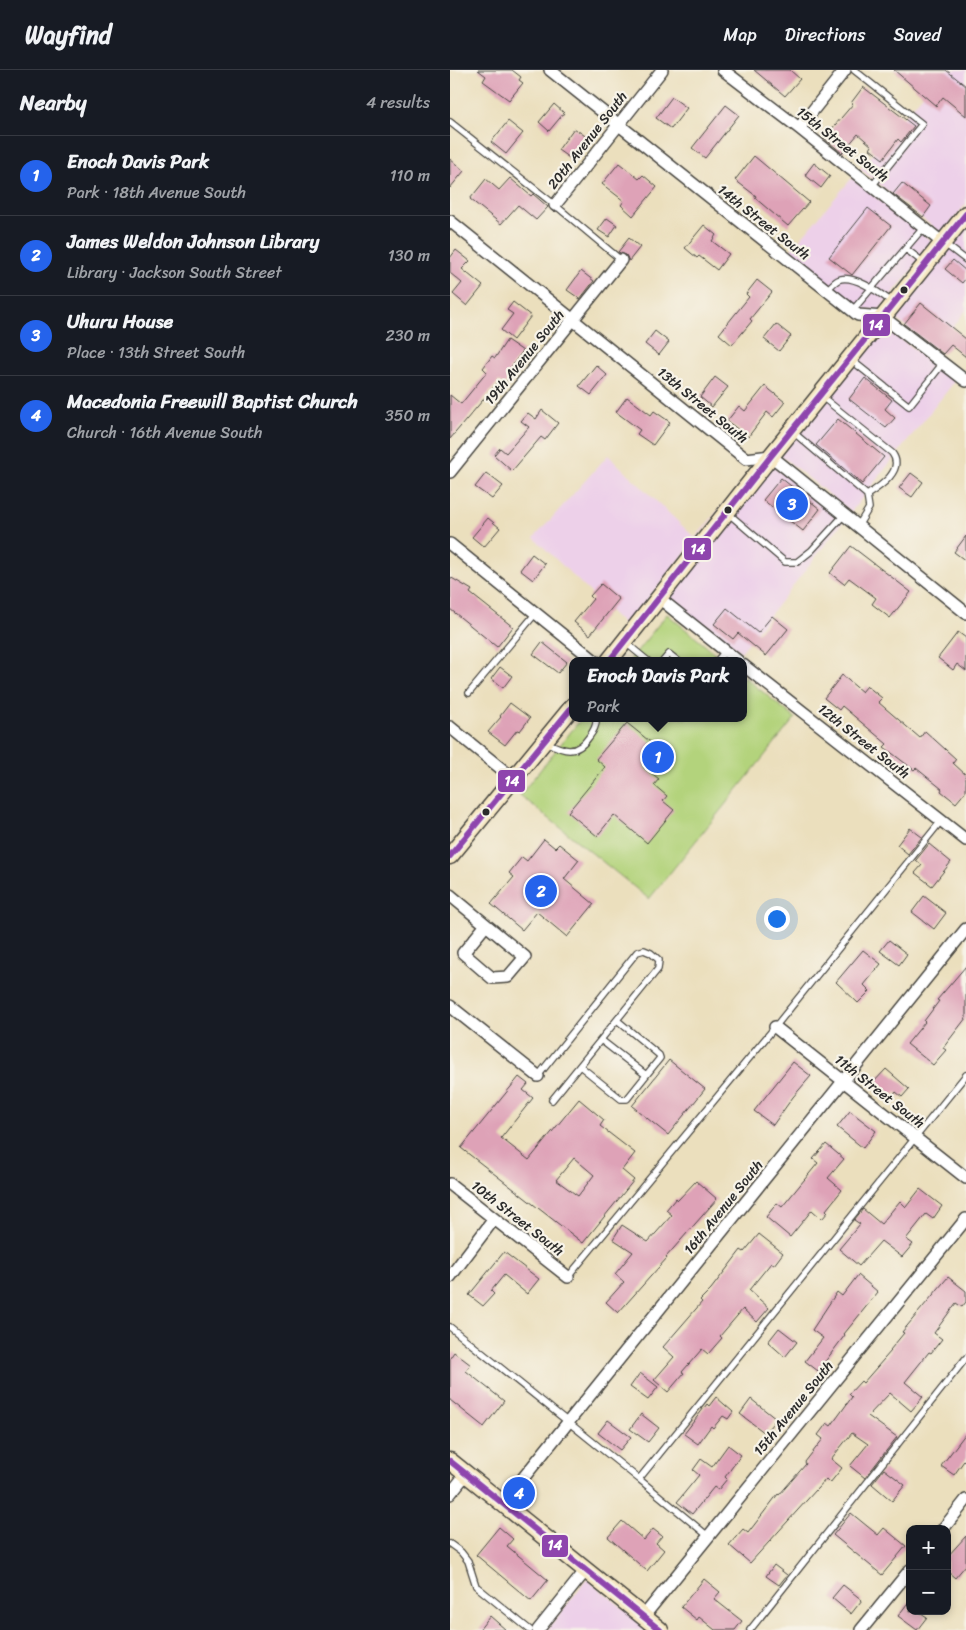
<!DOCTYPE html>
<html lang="en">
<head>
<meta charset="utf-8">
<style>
  body { margin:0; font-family:Sriracha,sans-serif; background:#20242c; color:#f1f3f6 }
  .controls { position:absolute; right:15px; bottom:15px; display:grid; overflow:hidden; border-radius:10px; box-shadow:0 2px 8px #0003 }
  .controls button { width:45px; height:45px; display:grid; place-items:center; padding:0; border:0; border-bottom:1px solid #363941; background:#171b24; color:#f1f3f6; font:25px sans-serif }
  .you { position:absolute; left:326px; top:848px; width:18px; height:18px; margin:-12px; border:4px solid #fff; border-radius:50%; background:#1a73e8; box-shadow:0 0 0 8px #1a73e833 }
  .badge { display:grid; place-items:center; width:32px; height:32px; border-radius:50%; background:#2563eb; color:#fff; font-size:16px; font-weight:700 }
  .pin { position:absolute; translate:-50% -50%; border:2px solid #fff; box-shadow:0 1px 5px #0006 }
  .popup { position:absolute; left:119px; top:587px; width:178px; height:65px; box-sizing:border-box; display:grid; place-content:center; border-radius:10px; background:#171b24; filter:drop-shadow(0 1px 4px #0005); font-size:16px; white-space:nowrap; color:#9ea1a6 }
  .popup b { font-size:19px; color:#f1f3f6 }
  .popup::after { content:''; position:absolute; left:50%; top:100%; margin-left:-10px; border:10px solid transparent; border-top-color:#171b24 }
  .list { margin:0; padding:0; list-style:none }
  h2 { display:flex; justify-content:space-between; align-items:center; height:65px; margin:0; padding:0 20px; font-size:21px }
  h2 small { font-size:16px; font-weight:400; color:#9ea1a6 }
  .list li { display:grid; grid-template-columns:32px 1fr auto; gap:15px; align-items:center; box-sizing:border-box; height:80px; padding:0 20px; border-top:1px solid #363941 }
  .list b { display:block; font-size:19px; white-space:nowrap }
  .list p { margin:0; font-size:16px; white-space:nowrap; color:#9ea1a6 }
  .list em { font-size:16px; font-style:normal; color:#9ea1a6 }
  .map { position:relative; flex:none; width:516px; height:1560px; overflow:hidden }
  header { display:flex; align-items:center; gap:30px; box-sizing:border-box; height:70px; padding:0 25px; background:#171b24; border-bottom:1px solid #363941 }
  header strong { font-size:24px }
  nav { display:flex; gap:28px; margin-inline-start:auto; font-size:18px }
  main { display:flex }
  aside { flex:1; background:#171b24 }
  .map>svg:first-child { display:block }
  .built { fill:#edd0e9 }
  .green { fill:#b3d37b; stroke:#6f7f53 }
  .building { fill:#dea2b7; fill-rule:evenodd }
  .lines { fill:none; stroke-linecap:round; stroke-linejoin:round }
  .lane-casing { stroke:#484641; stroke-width:8 }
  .street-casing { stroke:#484641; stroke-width:14 }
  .secondary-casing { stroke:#484641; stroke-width:19 }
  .lane { stroke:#fff; stroke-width:5.5 }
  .street { stroke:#fff; stroke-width:11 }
  .secondary { stroke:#f7e8c3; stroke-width:16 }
  .bus-1-casing { stroke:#f7f3e8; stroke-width:10 }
  .bus-1 { stroke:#8e44ad; stroke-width:6 }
  .bus-dot { fill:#2b2b2b; stroke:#f7f3e8; stroke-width:2 }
  .labels { text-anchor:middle; stroke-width:4.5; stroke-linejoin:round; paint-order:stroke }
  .street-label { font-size:14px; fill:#2b2b2b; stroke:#f7f3e8 }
  .line-badge { stroke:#f7f3e8; stroke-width:2 }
  .badge-label { font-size:14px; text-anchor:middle; font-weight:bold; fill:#fff }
</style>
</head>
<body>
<header>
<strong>Wayfind</strong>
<nav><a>Map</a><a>Directions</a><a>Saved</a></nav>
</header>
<main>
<aside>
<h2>Nearby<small>4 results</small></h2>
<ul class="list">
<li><span class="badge">1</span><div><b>Enoch Davis Park</b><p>Park · 18th Avenue South</p></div><em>110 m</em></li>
<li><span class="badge">2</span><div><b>James Weldon Johnson Library</b><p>Library · Jackson South Street</p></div><em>130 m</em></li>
<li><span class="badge">3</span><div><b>Uhuru House</b><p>Place · 13th Street South</p></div><em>230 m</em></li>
<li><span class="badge">4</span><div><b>Macedonia Freewill Baptist Church</b><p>Church · 16th Avenue South</p></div><em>350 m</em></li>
</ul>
</aside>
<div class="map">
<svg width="516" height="1560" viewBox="0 0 516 1560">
  <rect width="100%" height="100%" fill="#f7f3e8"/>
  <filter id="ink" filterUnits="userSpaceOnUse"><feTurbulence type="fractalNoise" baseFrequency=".02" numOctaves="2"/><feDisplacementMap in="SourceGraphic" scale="10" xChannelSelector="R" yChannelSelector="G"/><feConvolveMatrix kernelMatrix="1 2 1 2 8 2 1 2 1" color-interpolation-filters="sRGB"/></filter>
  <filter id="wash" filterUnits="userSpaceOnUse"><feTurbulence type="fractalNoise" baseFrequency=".0096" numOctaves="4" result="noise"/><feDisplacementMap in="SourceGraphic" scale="20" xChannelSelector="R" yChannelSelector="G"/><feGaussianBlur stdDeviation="1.12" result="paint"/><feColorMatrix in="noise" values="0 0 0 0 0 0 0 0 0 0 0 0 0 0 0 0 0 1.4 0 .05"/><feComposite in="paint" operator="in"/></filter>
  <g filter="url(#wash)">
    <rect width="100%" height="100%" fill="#ebdfbd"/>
    <path class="built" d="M494,0H516V134L492,164L410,99Z
      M402,108L484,173L429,240L410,239L339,182Z
      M516,155V240L486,280L442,246Z
      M434,256L505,311L401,442L330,385Z
      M158,385L245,468L292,412L176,557L84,468Z
      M323,395L393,452L291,582L267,566L218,528Z
      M137,1509L200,1560H97Z"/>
    <path class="green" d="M217,544L274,591H179Z
      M293,606L345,648L199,829L70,725L132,648H293Z"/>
    <g id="blocks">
      <path class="building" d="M28,0H62L71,7L69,10L73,13L59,30L33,11L36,6Z
        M304,0H340L350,9L335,26Z
        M444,0H496L516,16V46L493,27L486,36Z
        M413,17L464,56L451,72L448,69L433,89L420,79L422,76L408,64L392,83L374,68L403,34L401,33Z
        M222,27L237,38L221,59L206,48Z
        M104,34L114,43L99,61L89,52Z
        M276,35L289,45L255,88L242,78Z
        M58,51L73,63L56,84L41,72Z
        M124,58L138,68L122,90L108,80Z
        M304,86L359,132L338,156L305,128L306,126L285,110Z
        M0,89L14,101L0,118Z
        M169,93L189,109L193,105L207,117L183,146L171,135L174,131L152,114Z
        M364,93L380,106L371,118L355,105Z
        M60,108L81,126L83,124L98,137L86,150L68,135L51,154L20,129L36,109L49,120Z
        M452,113L481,136L473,147L443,124Z
        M418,138L441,156L402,205L379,187Z
        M157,148L167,155L159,167L148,160Z
        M254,155L266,165L262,171L279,184L267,200L249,186L247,188L235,178Z
        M179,168L190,177L179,191L176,185L168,182Z
        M6,180L20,191L12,199L33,216L17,236L3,224L12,213L0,203V188Z
        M503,190L516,201V208L512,213L495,199Z
        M131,201L144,211L130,229L117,220Z
        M307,210L322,222L300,249L302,251L282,275L269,264L299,227L296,224Z
        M63,232L81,246L63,270L51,260L63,244L57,240Z
        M471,233L516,269V287L501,275L493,284L454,254Z
        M326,254L341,266L329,281L314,269Z
        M205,261L219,272L209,285L195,274Z
        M57,270L73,281L59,300L63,303L54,315L49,311L0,369V325L11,334L37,302L33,298L42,286L45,288Z
        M146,295L157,305L141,325L129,316Z
        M265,307L278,317L262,337L250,327Z
        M415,308L442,330L435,339L445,348L436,358L399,329Z
        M315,316L335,332L323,347L317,342L298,367L277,351L289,336L295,341Z
        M177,327L201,345L204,341L220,352L203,375L187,364L190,360L166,342Z
        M92,340L108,353L95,370L91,367L62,401L44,385L50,378L56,383L79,357L71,351L78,343L86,349Z
        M388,349L434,387L412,414L366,375Z
        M36,403L53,416L42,429L25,417Z
        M461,403L473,412L462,427L449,418Z
        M331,408L370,439L353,461L313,430Z
        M38,448L50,458L34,477L22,467Z
        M516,466V491L504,482Z
        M401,476L461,522L440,548L422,534L426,528L399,508L394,514L380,503Z
        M82,484L95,494L83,510L70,500Z
        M0,507L22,520L20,523L63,557L47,577L0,539Z
        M151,514L169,529L140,565L124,552L143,529L140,526Z
        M277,538L308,563L322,546L338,559L316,586L288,563L283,569L264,554Z
        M508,562L516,568V601L507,594L503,600L488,588Z
        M92,572L117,592L108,603L83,584Z
        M50,597L62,606L53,618L41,609Z
        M392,605L412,622L417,616L432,628L428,632L470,668L475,661L506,689L503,693L516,705V721L506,733L491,721L492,719L466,698L464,700L434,677L437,674L392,636L389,640L374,628Z
        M60,633L80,648L70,661L67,660L55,675L38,662L51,647L50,646Z
        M177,653L209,679L194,697L209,709L204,715L217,726L213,731L224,740L197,773L164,745L147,766L118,742L155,697L146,689Z
        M460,758L472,767L458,784L447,775Z
        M94,769L105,778L109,774L129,790L114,809L144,834L117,867L87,842L72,860L41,834L64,807L59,803L72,787L77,791Z
        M479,774L501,792L482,816L465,803L472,795L466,790Z
        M474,826L496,843L484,859L462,842Z
        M439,870L457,884L449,895L430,881Z
        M413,880L431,894L414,915L420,921L408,933L386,912Z
        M516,896V948L493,978L496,980L483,995L457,974L475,952L474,951L489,931L487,930Z
        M219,990L255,1019L218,1065L182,1036Z
        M343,992L361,1006L343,1027L323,1055L304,1041Z
        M436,999L459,1019L452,1027L446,1022L439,1031L421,1015Z
        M69,1007L78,1014L73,1020L83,1028L51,1068L79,1090L129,1029L154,1050L150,1056L185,1083L172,1100L184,1110L133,1173L11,1078ZM124,1088L144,1105L128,1126L106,1110Z
        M400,1041L426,1061L413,1078L387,1057Z
        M376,1074L394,1089L378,1108L392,1120L376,1140L378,1142L372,1149L362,1140L340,1167L316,1147L327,1133L332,1137L368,1093L363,1089Z
        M246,1111L267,1129L216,1187L217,1188L168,1243L156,1232L174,1212L165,1204L183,1182L163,1169L172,1155L198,1172L222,1145L216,1140L226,1128L228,1130Z
        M470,1119L492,1136L483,1149L476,1144L456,1169L463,1174L452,1187L431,1171L409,1196L389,1179L410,1154L404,1150L413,1139L431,1154L450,1131L456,1137Z
        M309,1164L333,1183L324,1195L321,1193L299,1220L319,1238L307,1252L293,1239L270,1266L272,1268L258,1284L252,1279L232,1302L234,1303L218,1322L204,1310L224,1287L213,1277L252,1232L250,1230L261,1219L291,1180L294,1182Z
        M54,1182L89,1209L77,1224L54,1205L41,1221L44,1224L33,1236L19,1225Z
        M408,1205L428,1222L394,1264L395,1265L368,1301L355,1291L373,1268L362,1260L387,1222L392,1226Z
        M498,1207L516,1221V1232L512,1237L506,1233L484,1263L492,1269L481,1283L479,1282L455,1312L473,1327L461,1341L440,1323L418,1346L447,1367L415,1408L400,1396L418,1374L402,1363L381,1389L392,1398L380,1413L376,1409L300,1493L279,1475L293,1459L298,1463L328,1424L329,1425L356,1394L355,1392L373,1369L368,1365L377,1353L381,1356L402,1327L399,1324L411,1311L413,1313L441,1281L440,1280L454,1263L452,1262Z
        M329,1258L347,1272L335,1287L318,1272Z
        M4,1282L21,1295L16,1301L54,1331L34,1357L0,1330V1288Z
        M190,1303L208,1317L198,1330L180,1317Z
        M266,1327L283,1342L278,1349L273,1346L263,1358L261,1356L248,1374L234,1364L257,1334L259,1336Z
        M301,1329L326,1349L315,1363L290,1344Z
        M191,1344L209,1358L198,1372L180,1359Z
        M158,1350L181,1367L170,1380L148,1363Z
        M516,1363V1388L504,1405L491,1396Z
        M278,1375L291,1385L275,1407L277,1409L268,1420L264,1417L242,1444L227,1432L249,1405L243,1400L251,1389L262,1397Z
        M434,1399L455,1415L442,1431L422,1414Z
        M401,1443L428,1465L434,1458L456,1476L432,1505L383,1465Z
        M172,1451L194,1470L203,1459L212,1466L206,1473L214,1480L197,1501L158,1467Z
        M49,1457L63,1469L57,1476L98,1510L81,1531L26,1485Z
        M516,1466V1495L505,1508L497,1501V1487Z
        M324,1495L337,1505L329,1515L316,1506Z
        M254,1509L270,1522L264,1529L292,1551L285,1560H265L249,1547L247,1550L231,1537Z
        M393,1515L412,1530L401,1544L382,1528Z
        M460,1530V1541H468L477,1547L467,1560L448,1546Z
        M40,1546L56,1560H29Z"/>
    </g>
  </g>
  <g filter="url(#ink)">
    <use href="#blocks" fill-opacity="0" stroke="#484641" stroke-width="1"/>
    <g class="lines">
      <g class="lane-casing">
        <path id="lane" d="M404,0L472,54L422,116
          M0,52L105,135L171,190
          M495,174L516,190
          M456,179L474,193
          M377,220C380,217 384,212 388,210C403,203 431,224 442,232
          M402,241L474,157
          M400,289L459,336L493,293
          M371,326L442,383C455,400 431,416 417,425
          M343,362L417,425L419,438L408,456
          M279,444L335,492H347L361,481L394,445
          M176,573L198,591
          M213,591L219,584L228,591
          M267,591L275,581
          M19,623L86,543
          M96,672C114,681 126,686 139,667C143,662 147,655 146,648
          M151,970L196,1005
          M130,996L171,1029H177L210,988L209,985L167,950
          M88,1006L187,882L194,880L201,883L209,890L208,899L102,1030
          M118,1207L325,957L491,751
          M0,1257L189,1409L516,1005
          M189,1409L258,1466
          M0,1474L11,1482L18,1491L26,1516L80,1560
          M300,1560L516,1288"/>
      </g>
      <g class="street-casing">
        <path id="street" d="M100,0L408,245L433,247L516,311
          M273,0L349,58L493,173
          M349,58L395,0
          M105,135L212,0
          M0,151L296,389L321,386L516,543
          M0,402L171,190
          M0,474L145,591
          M209,528L288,591
          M293,595L516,770
          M0,657L64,709
          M0,825L75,887L58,907L42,908L13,883L36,855
          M0,936L88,1006
          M325,957L516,1108
          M0,1114L118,1207
          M0,1207L44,1149
          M0,1424L16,1404
          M53,1433L516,859
          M493,1459L516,1430
          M193,1547L516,1149
          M88,1560L136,1500
          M411,1560L460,1500"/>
      </g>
      <g class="secondary-casing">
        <path id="secondary" d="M159,591L321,386L516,144
          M0,786L123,636
          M0,1391L210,1560"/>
      </g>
      <use href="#lane" class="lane"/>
      <use href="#street" class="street"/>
      <use href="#secondary" class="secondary"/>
      <g class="bus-1-casing">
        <path id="bus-1" d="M159,591L321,386L516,144
          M0,786L123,636
          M0,1391L210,1560"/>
      </g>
      <use href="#bus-1" class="bus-1"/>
    </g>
  </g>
  <g class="bus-dot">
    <circle cx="454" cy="220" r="4.5"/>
    <circle cx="278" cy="440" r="4.5"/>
    <circle cx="36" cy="742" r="4.5"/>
  </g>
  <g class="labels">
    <g class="street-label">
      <text transform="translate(137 70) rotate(-52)" y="5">20th Avenue South</text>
      <text transform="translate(393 74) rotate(38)" y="5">15th Street South</text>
      <text transform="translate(314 152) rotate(38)" y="5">14th Street South</text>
      <text transform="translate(74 287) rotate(-51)" y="5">19th Avenue South</text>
      <text transform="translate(253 335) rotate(39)" y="5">13th Street South</text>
      <text transform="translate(414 671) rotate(38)" y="5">12th Street South</text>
      <text transform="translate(430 1021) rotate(38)" y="5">11th Street South</text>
      <text transform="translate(273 1137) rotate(-51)" y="5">16th Avenue South</text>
      <text transform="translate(68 1148) rotate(38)" y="5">10th Street South</text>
      <text transform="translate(343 1338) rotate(-51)" y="5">15th Avenue South</text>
    </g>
  </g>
  <g class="line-badge">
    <rect x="412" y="243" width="29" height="24" rx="5" fill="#8e44ad"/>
    <rect x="233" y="467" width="29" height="24" rx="5" fill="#8e44ad"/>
    <rect x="47" y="699" width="29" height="24" rx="5" fill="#8e44ad"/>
    <rect x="91" y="1464" width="28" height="24" rx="5" fill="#8e44ad"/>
  </g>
  <g class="badge-label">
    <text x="426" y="260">14</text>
    <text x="248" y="484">14</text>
    <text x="62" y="716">14</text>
    <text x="105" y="1480">14</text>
  </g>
</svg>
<div class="controls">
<button>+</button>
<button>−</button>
</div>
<div class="you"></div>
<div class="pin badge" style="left:208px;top:687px">1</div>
<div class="popup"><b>Enoch Davis Park</b>Park</div>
<div class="pin badge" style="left:91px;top:821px">2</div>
<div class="pin badge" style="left:342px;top:434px">3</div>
<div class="pin badge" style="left:69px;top:1423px">4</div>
</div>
</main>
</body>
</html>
